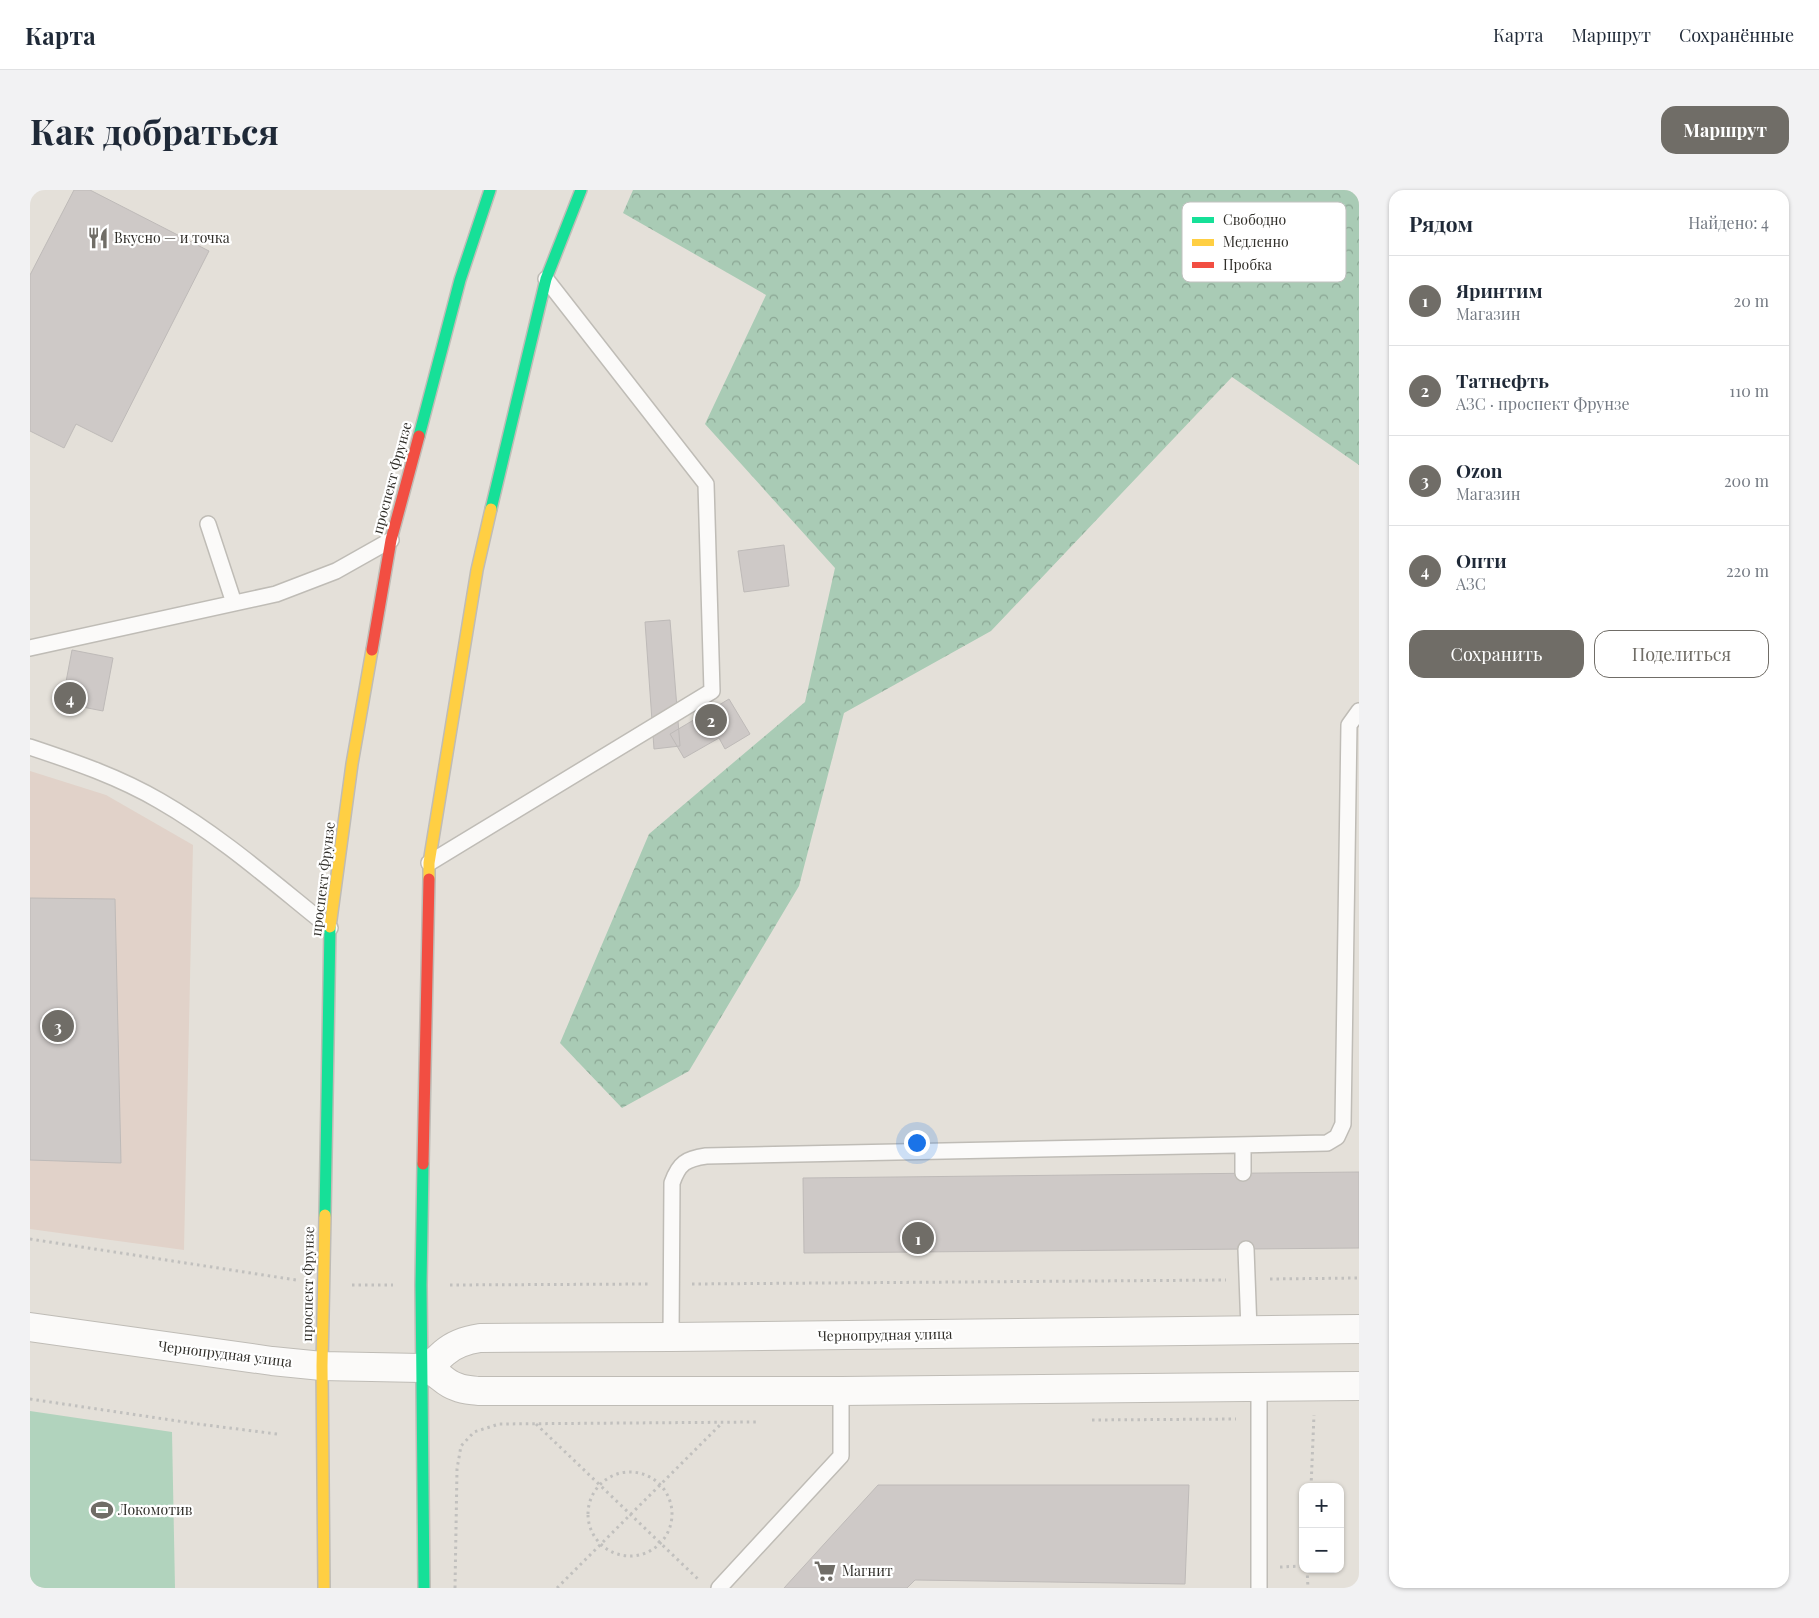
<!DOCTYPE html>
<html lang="ru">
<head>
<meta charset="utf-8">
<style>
  body { margin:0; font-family:"Playfair Display",serif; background:#f2f2f3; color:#1f2937 }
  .controls { position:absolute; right:15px; bottom:15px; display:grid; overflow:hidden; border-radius:10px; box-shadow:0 1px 4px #0004 }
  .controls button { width:45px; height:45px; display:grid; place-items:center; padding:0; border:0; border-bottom:1px solid #e0e1e3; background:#fff; color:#1f2937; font:25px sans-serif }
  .you { position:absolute; left:886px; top:952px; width:18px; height:18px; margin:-12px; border:4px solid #fff; border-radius:50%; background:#1a73e8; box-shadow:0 0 0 8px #1a73e833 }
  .badge { display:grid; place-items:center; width:32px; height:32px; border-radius:50%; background:#706d67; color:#fff; font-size:16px; font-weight:700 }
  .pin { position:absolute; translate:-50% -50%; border:2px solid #fff; box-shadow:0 1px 5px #0006 }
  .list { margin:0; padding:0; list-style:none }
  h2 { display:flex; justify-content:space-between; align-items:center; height:65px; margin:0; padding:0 20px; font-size:21px }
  h2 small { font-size:16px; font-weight:400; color:#747a83 }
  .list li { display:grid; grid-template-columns:32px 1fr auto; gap:15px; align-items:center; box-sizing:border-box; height:90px; padding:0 20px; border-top:1px solid #e0e1e3 }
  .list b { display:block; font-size:19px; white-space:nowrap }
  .list p { margin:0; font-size:16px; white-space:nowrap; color:#747a83 }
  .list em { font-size:16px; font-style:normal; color:#747a83 }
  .actions { display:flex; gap:10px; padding:15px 20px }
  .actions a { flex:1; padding:11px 0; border:1px solid #706d67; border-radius:15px; text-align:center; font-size:18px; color:#706d67 }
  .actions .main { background:#706d67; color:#fff }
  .map { position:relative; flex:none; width:1329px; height:1398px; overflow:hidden; border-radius:15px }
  header { display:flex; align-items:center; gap:30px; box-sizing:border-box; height:70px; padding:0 25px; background:#fff; border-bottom:1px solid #e0e1e3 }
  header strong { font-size:24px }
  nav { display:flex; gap:28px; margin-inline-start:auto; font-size:18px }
  .intro { display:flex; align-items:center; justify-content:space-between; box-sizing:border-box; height:120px; padding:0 30px }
  h1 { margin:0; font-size:35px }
  .button { padding:12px 22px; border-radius:15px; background:#706d67; color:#fff; font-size:18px; font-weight:700 }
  main { display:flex; gap:30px; padding:0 30px }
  aside { flex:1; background:#fff; border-radius:15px; box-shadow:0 1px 4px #0004 }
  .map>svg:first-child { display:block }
  .commercial { fill:#e1d2c9 }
  .grass { fill:#b1d3bd }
  .forest { fill:url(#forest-crowns) }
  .building { fill:#cec9c7; stroke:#bebab8 }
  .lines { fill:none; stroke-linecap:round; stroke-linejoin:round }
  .lane-casing { stroke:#bfbcb6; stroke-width:18 }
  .street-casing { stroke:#bfbcb6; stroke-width:30 }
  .fast-casing { stroke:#bfbcb6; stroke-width:14 }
  .slow-casing { stroke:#bfbcb6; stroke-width:14 }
  .jam-casing { stroke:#bfbcb6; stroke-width:14 }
  .path { stroke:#c1c0be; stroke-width:3; stroke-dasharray:2.5 4; stroke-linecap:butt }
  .lane { stroke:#fbfaf9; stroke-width:15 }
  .street { stroke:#fbfaf9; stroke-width:28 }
  .fast { stroke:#16e098; stroke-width:11 }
  .slow { stroke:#ffcf43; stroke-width:11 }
  .jam { stroke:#f24e42; stroke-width:11 }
  .labels { text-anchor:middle; stroke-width:4.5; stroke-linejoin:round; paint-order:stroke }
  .poi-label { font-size:14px; fill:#312f2a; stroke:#fff; text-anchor:start }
  .street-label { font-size:14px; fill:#312f2a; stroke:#fff }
  .key { fill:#fff; stroke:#c1c1bf; stroke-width:1 }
  .key-label { font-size:14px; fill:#312f2a }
</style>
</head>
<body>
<header>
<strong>Карта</strong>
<nav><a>Карта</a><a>Маршрут</a><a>Сохранённые</a></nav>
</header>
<div class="intro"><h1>Как добраться</h1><a class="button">Маршрут</a></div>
<main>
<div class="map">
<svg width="1329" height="1398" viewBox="0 0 1329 1398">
  <defs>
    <pattern id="forest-crowns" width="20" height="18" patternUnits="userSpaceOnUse" patternTransform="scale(1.25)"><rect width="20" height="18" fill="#a9cbb5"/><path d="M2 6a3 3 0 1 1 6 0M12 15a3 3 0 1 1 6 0" fill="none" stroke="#8aa593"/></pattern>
  </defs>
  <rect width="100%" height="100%" fill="#e4e0d9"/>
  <path class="commercial" d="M0,581L76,605L163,655L154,1060L0,1039Z"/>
  <path class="grass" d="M0,1221L142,1242L145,1398H0Z"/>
  <path class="forest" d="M603,0H1329V275L1202,187L961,441L814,523L769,696L659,881L592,918L530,853L619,644L775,512L805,378L675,234L736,105L593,23Z"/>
  <path class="building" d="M44,0H60L179,61L82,252L46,234L34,258L0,241V85Z
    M754,355L759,396L714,402L708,361Z
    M640,430L650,556L624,559L615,432Z
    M42,460L83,468L73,521L32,513Z
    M699,509L720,544L695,559L689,548L654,568L640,544Z
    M0,708L85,709L91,973L0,970Z
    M1329,982V1058L774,1063L773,988Z
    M848,1295H1159L1155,1394L885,1390L877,1398H754Z"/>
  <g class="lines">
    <g class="lane-casing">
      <path id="lane" d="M178,334L204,413
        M0,458L246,404L306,381L361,350
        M0,557C45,572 89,587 130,611C191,646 245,694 300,738
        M399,673L682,501L676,294L516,89
        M1213,955V983
        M1216,1059L1219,1140
        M641,1147L642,993C649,973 656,969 676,966L1297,953L1307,947L1313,934L1319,535L1329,521
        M689,1398L811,1266V1201
        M1229,1398V1198"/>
    </g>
    <g class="street-casing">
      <path id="street" d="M0,1137L242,1171L292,1176L391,1178C410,1181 411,1192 427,1197C434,1200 441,1200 448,1201H811L1329,1196
        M391,1178C402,1176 405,1171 414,1163C424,1154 437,1150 450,1148L641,1147L1329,1139"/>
    </g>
    <g class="fast-casing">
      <path id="fast" d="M389,246L430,90L460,0
        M461,319L516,89L551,0
        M393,974L391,1095L394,1398
        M295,1025L300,737"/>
    </g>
    <g class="slow-casing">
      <path id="slow" d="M399,689V673L447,380L461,319
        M300,737L322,574L342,460
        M294,1398L292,1176L295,1025"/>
    </g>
    <g class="jam-casing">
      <path id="jam" d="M342,460L361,350L389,246
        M393,974L399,689"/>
    </g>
    <path class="path" d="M0,1049L266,1090
      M1240,1089L1329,1088
      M662,1094L1196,1090
      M322,1095H363
      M420,1095L618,1094
      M0,1209L168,1234L247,1244
      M1062,1230L1206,1229
      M506,1234L669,1390
      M558 1324a42 42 0 1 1 84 0a42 42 0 1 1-84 0Z
      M1281,1297L1284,1225
      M1250,1377L1273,1376
      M1277,1379L1278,1398
      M425,1398L427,1279L431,1256L444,1242L469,1234L726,1232
      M527,1398L692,1233"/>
    <use href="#lane" class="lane"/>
    <use href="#street" class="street"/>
    <use href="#fast" class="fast"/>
    <use href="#slow" class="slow"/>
    <use href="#jam" class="jam"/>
  </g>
  <defs>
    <g id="restaurant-bare" transform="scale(1.725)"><path d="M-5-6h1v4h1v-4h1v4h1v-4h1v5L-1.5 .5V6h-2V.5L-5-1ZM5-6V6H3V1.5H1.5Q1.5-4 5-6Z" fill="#706d67" stroke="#fff" stroke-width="2.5" paint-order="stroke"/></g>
    <g id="stadium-bare" transform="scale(1.725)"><path d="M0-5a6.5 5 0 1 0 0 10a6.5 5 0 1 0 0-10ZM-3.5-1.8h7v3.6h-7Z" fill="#706d67" stroke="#fff" stroke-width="2.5" paint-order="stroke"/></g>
    <g id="supermarket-bare" transform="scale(1.725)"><path d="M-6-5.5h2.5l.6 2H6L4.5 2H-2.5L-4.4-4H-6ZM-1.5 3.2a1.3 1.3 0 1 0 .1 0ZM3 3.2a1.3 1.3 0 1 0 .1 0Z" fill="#706d67" stroke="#fff" stroke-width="2.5" paint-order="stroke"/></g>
  </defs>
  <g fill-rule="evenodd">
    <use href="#restaurant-bare" x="68" y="48"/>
    <use href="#stadium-bare" x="72" y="1320"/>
    <use href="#supermarket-bare" x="795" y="1381"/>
  </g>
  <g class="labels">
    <g class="poi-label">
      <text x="84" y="53">Вкусно — и точка</text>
      <text x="88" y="1325">Локомотив</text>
      <text x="812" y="1386">Магнит</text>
    </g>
    <g class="street-label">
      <text transform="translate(362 288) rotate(-75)" y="5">проспект Фрунзе</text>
      <text transform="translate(293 689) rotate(-83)" y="5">проспект Фрунзе</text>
      <text transform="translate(278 1094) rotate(-89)" y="5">проспект Фрунзе</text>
      <text transform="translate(855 1145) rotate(-1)" y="5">Чернопрудная улица</text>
      <text transform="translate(195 1164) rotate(7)" y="5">Чернопрудная улица</text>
    </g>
  </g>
  <rect x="1152" y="12" width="164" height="80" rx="8" class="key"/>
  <rect x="1162" y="27" width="22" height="6" fill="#16e098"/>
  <rect x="1162" y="49" width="22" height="7" fill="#ffcf43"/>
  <rect x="1162" y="72" width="22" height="6" fill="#f24e42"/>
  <g class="key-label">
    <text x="1193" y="35">Свободно</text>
    <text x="1193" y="57">Медленно</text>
    <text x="1193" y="80">Пробка</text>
  </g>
</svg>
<div class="controls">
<button>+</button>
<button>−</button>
</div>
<div class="you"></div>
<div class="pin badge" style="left:888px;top:1048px">1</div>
<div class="pin badge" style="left:681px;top:530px">2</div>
<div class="pin badge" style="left:28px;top:836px">3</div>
<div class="pin badge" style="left:40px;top:508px">4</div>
</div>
<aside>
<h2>Рядом<small>Найдено: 4</small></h2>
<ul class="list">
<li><span class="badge">1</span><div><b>Яринтим</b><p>Магазин</p></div><em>20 m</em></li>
<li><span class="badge">2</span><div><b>Татнефть</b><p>АЗС · проспект Фрунзе</p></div><em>110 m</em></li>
<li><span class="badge">3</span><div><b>Ozon</b><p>Магазин</p></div><em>200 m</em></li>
<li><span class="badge">4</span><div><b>Опти</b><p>АЗС</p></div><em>220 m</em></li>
</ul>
<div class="actions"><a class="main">Сохранить</a><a>Поделиться</a></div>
</aside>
</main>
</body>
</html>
